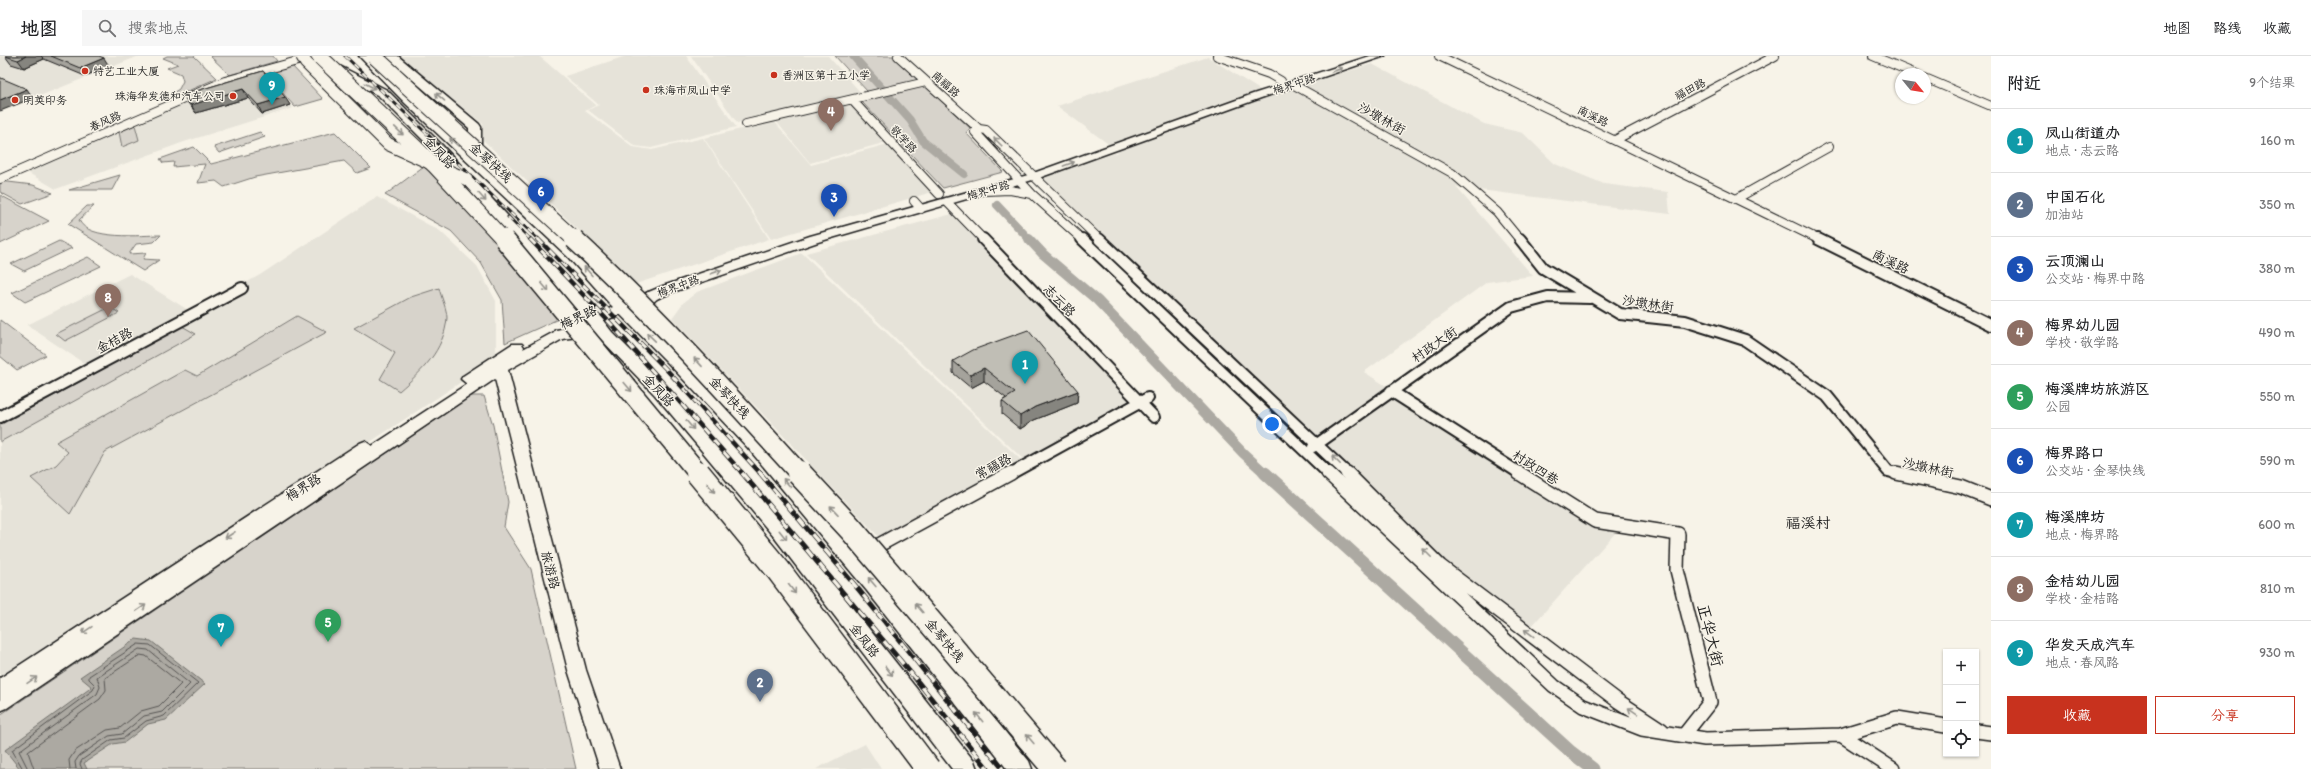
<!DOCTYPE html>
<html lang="zh">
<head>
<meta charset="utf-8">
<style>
  body { margin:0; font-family:Itim,"LXGW WenKai TC",sans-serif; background:#f6f6f6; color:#202124 }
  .controls { position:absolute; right:12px; bottom:12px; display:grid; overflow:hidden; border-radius:0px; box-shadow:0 1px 3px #0004 }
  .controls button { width:36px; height:36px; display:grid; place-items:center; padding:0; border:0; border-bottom:1px solid #e0e0e0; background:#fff; color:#202124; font:20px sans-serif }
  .compass { position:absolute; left:1895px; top:12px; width:36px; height:36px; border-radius:50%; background:#fff; box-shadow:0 1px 3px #0004; rotate:120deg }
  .you { position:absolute; left:1272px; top:368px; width:14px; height:14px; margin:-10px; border:3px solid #fff; border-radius:50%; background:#1a73e8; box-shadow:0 0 0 6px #1a73e833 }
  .badge { display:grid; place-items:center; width:26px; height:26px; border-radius:50%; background:#c8321e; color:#fff; font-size:13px; font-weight:700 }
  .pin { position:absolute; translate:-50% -33px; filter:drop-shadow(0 1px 2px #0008) }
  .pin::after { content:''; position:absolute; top:21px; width:14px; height:12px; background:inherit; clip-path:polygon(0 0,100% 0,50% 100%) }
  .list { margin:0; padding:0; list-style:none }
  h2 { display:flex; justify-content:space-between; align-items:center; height:52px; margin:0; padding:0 16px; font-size:17px }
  h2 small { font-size:13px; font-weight:400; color:#757577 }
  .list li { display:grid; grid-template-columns:26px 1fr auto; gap:12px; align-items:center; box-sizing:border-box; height:64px; padding:0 16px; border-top:1px solid #e0e0e0 }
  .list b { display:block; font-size:15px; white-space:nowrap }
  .list p { margin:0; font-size:13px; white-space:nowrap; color:#757577 }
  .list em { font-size:13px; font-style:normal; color:#757577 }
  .actions { display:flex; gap:8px; padding:12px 16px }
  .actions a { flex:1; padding:9px 0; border:1px solid #c8321e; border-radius:0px; text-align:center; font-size:14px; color:#c8321e }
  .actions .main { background:#c8321e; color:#fff }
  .icon { flex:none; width:22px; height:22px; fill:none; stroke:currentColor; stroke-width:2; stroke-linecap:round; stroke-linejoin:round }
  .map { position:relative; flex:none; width:1991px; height:713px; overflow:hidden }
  header { display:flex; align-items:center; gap:24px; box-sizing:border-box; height:56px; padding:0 20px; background:#fff; border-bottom:1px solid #e0e0e0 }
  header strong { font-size:19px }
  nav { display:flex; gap:22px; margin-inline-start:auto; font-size:14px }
  .search { width:280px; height:36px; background:#f6f6f6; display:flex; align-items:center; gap:10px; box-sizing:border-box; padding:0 14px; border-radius:0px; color:#757577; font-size:15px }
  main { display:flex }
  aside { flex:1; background:#fff }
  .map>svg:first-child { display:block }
  .built { fill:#e6e3d9 }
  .green { fill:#d7d3cb; stroke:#7a7874 }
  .water { fill:#aca9a2; stroke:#72716c }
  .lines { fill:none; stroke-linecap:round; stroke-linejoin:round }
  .shore { stroke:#565452; stroke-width:1 }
  .canal-far2 { stroke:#aca9a2; stroke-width:8 }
  .canal-far1 { stroke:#aca9a2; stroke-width:10 }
  .canal { stroke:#aca9a2; stroke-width:13 }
  .street-far2-casing { stroke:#1c1c1c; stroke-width:10 }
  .street-far1-casing { stroke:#1c1c1c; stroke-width:14 }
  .street-casing { stroke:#1c1c1c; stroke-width:16 }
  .secondary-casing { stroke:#1c1c1c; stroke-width:3 }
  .primary-casing { stroke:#1c1c1c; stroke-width:3 }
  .street-far2 { stroke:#f7f3e8; stroke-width:8 }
  .street-far1 { stroke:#f7f3e8; stroke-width:10 }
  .street { stroke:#f7f3e8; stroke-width:13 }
  .secondary { fill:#f7f3e8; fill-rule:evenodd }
  .primary { fill:#f7f3e8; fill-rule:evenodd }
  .rail-far2-casing { stroke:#1c1c1c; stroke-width:3 }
  .rail-far1-casing { stroke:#1c1c1c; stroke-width:4.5 }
  .rail-casing { stroke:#1c1c1c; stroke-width:5 }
  .rail-far2 { stroke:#f7f3e8; stroke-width:2; stroke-dasharray:6; stroke-linecap:butt }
  .rail-far1 { stroke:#f7f3e8; stroke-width:3; stroke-dasharray:8; stroke-linecap:butt }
  .rail { stroke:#f7f3e8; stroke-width:3.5; stroke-dasharray:10; stroke-linecap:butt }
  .primary-bridge-casing { stroke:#1c1c1c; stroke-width:14; stroke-linecap:butt }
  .highway-bridge-far2-casing { stroke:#1c1c1c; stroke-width:17; stroke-linecap:butt }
  .highway-bridge-far1-casing { stroke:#1c1c1c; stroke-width:22; stroke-linecap:butt }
  .highway-bridge-casing { stroke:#1c1c1c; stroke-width:27; stroke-linecap:butt }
  .primary-bridge { stroke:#f7f3e8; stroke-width:12 }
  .highway-bridge-far2 { stroke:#f7f3e8; stroke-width:15 }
  .highway-bridge-far1 { stroke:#f7f3e8; stroke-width:19 }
  .highway-bridge { stroke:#f7f3e8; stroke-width:24 }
  .wall { fill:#a5a39c; stroke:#1c1c1c }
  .shaded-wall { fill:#86857f; stroke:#1c1c1c }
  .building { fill:#c0beb5; stroke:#1c1c1c }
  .oneway { stroke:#94928c }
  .poi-dot { fill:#c8321e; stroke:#f7f3e8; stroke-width:1.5 }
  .labels { text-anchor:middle; stroke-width:3; stroke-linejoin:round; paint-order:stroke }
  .far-poi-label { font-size:11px; fill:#1c1c1c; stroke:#f7f3e8; text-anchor:start }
  .far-street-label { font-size:11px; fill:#1c1c1c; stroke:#f7f3e8 }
  .street-label { font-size:13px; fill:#1c1c1c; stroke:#f7f3e8 }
  .quarter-label { font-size:15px; fill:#1c1c1c; stroke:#f7f3e8 }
  .near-street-label { font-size:16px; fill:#1c1c1c; stroke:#f7f3e8 }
</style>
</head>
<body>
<header>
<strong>地图</strong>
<div class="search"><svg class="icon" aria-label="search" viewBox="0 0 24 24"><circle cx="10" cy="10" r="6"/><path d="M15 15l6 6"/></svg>搜索地点</div>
<nav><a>地图</a><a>路线</a><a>收藏</a></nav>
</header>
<main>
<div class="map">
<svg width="1991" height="713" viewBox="0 0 1991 713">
  <rect width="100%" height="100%" fill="#f7f3e8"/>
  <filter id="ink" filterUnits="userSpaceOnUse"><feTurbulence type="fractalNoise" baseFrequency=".025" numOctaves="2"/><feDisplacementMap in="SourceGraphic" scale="8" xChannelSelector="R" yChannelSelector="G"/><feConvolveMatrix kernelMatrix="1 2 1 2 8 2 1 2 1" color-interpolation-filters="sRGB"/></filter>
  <g filter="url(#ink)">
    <path class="built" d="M0,0H139L0,56Z
      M399,0H539L596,49L585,55L633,91L652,94L703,82L769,183L636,228L483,84V68Z
      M626,0H686L736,71L651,92L635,90L588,54L599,49L565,20Z
      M691,0H828L861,37L737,67Z
      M1208,1L1263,36L1308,27L1372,8L1484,68L1523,77L1555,108L1604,128L1668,136L1670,158L1456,131L1533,220L1487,226L1364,316L1617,475L1521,582L1034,129L1050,118L1119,96L1057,50Z
      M263,18L293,52L184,86L56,133L25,115L227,28Z
      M851,46L887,86L810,107L776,65Z
      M774,65L811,109L888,88L932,136L771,183L704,82Z
      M377,141L440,175L477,210L496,245V303L0,630V363L260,219Z
      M952,158L1133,346L1023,403L806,197Z
      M802,197L1022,405L879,481L672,262L683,247L697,236Z
      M130,218L188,254L85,308L27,269Z
      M865,688L881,713H816Z"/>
    <path class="green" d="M167,0H194L217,22L172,42L168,40L179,33L183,25L181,18L167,12L178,8L163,2Z
      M210,0H273L277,5L230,19Z
      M835,0H893L970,72L966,77L1003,116L943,132L861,45L867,35Z
      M292,10L323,43L295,51L266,18Z
      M135,69L139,84L122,91L119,76Z
      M260,76L265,81L219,97L214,91Z
      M335,76L371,112L357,117L344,105L255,121L224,131L216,125L198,127L205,108L173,111L174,106L163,107L160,103L194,91L211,108Z
      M424,110L565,260L505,287L502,244L481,207L451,175L385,139Z
      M120,119L112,134H69Z
      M0,125L33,129L53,137L22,148L0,136Z
      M0,139L49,165L0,188Z
      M87,150H94L79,164C88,185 142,179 161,179L154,186L136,188L129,198L146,197L143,203L159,204L143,215L68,168Z
      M59,185L72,192L24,215L11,208Z
      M88,201L101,210L25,246L12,237Z
      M439,232C441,241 447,253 447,262C444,295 422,315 399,335L380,323L395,297L354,272L411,241Z
      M110,251L119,257L65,285L56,278Z
      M297,260L327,276L105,396L70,458L31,422L56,409L68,396L56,386L185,314L197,320Z
      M0,264L46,299L17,314L0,300Z
      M182,270L196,278L0,386V369Z
      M471,340H484L493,369L508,446L504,471L531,513L576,713H0V659Z"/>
    <path class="water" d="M136,583L151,585L205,628L166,664L148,668L125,686L113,688L84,707L87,713H20L5,694L92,631L80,621Z"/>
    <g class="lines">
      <path class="shore" d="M23,713L12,694L93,634L95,629L89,623V620L138,588L150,589L198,627L164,660L146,665L124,682L111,684L82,704L80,708L82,713
        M28,713L19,695L97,638L100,631L97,621L139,593L148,594L190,628L162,656L144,660L122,678L109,680L79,700L75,706L76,713
        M34,713L28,696L100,643L106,634L105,622L140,599L146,600L181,628L159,650L141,655L120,672L107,674L75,695L69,704L70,713"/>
      <path class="canal-far2" d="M853,0L910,64L923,85L964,118
        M997,149L1030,184"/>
      <path class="canal-far1" d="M1029,183L1043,198L1097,244L1243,397L1266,418"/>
      <path class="canal" d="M1265,417L1571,696L1593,713"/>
      <g class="street-far2-casing">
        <path id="street-far2" d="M898,0L979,73
          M1217,0L1269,18L1281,25
          M1439,0L1736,143L1829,91
          M1873,0L1916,18
          M1925,22L1991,50
          M1294,29L1452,117L1497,156L1520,184
          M852,44L939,138
          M746,68L926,26
          M1615,84L1775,0
          M0,123L225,25L312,1
          M985,135L1010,134L1032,138L1083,184
          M1032,138L975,76L979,73L986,74L1100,184
          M1736,143L1820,184
          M914,145L921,153
          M947,146L984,184"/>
      </g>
      <g class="street-far1-casing">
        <path id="street-far1" d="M983,183L1154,361
          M1082,183L1329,418
          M1099,183L1348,418
          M1520,183L1543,212L1620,258L1685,265L1745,284L1827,340L1888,415L1900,418
          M1818,183L1991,269
          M1391,335L1521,418
          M0,361L242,232
          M1313,391L1511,251L1548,241L1590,242
          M1010,418L1148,342"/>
      </g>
      <g class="street-casing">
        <path id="street" d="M1328,417L1554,630L1583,650L1642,673L1705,683L1841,679L1897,662L1946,670
          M1347,417L1440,510L1618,645L1662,674
          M1519,417L1595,465L1678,478L1677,514L1710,646L1684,679
          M1896,417L1961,431L1991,443
          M868,495L1011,417
          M1976,675L1991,677
          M1841,679L1893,713"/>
      </g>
      <g class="secondary-casing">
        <path id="secondary" d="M1370,0H1385L1261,42L1036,123L818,186L673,236L566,281L508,314L586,614L620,713H600L568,614L495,323L7,652L0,655V622L360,387L365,385L372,390L467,328L461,323L463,320L512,288H522L524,291L523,293L556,275L663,230L810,180L1028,119L1253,38Z"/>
      </g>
      <g class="primary-casing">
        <path id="primary" d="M305,0H320L387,34L442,89L594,253L612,276L667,331L788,471L974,705L977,713H952L774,481L655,339L597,279L561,283L555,282L553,278L555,274L591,270L434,95L379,40Z
          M359,0H371L469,93V72L385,0H398L479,68L481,71V105L578,195L630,251L648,236H658L661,239L644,255L642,262C783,399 905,553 1029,705L1032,713H1007L867,535L748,392L667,306L609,247L568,201L405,47Z"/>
      </g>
      <use href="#street-far2" class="street-far2"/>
      <use href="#street-far1" class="street-far1"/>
      <use href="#street" class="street"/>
      <use href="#secondary" class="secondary"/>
      <use href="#primary" class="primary"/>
      <g class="rail-far2-casing">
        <path id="rail-far2" d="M345,0L539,184
          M508,161L531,184"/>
      </g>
      <g class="rail-far1-casing">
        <path id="rail-far1" d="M530,183L612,269L743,418
          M538,183L666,313L761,418"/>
      </g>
      <g class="rail-casing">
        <path id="rail" d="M742,417L910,616L988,713
          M760,417L859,534L1003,713"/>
      </g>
      <use href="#rail-far2" class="rail-far2"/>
      <use href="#rail-far1" class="rail-far1"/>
      <use href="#rail" class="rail"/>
      <g class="primary-bridge-casing">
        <path id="primary-bridge" d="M302,0L306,7L388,88L466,123"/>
      </g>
      <g class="highway-bridge-far2-casing">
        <path id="highway-bridge-far2" d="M319,0L434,109L504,184
          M374,0L575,184"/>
      </g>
      <g class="highway-bridge-far1-casing">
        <path id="highway-bridge-far1" d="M504,183L699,418
          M574,183C654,257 727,337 800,418"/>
      </g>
      <g class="highway-bridge-casing">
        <path id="highway-bridge" d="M698,417L779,515L928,713
          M799,417L851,473L1055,713"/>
      </g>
      <use href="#primary-bridge" class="primary-bridge"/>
      <use href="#highway-bridge-far2" class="highway-bridge-far2"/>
      <use href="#highway-bridge-far1" class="highway-bridge-far1"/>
      <use href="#highway-bridge" class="highway-bridge"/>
    </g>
    <path class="wall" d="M5,0H99L109,10L85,20L44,3L24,12L11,8Z
      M263,15L290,49L262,58L248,42L196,57L188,47L183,39Z
      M953,305L1078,335L1077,347L1034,364L1020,373L1002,358V345L1006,342L984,325L971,332L953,317Z"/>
    <path class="shaded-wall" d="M26,0H41L44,3L24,12L18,4Z
      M104,2L109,10L85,20L80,12Z
      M27,33L33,42L0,55V44Z
      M243,33L248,42L196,57L191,49Z
      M285,41L290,49L262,58L258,49Z
      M984,312V325L971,332L970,319Z
      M1078,335L1077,347L1034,364L1020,373V360L1035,351Z"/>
    <path class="building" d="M5,0H26L18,4Z
      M51,0H99L104,2L80,12Z
      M263,15L285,41L258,49L243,33L191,49L183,39Z
      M0,21L1,22L27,33L0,44Z
      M1028,274L1078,335L1035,351L1020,360L1002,345L1015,337L984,312L970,319L953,305L973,294Z"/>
    <defs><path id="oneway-shaft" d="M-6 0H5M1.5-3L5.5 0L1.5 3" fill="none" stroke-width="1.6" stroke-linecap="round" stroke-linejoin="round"/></defs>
    <g class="oneway">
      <use href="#oneway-shaft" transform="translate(1337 14) rotate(-19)"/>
      <use href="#oneway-shaft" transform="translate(370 30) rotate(27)"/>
      <use href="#oneway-shaft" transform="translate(440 41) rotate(-139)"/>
      <use href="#oneway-shaft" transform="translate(399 75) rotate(44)"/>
      <use href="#oneway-shaft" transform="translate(454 86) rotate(-137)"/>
      <use href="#oneway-shaft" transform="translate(998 86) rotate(-135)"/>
      <use href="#oneway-shaft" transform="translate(1069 108) rotate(-20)"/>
      <use href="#oneway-shaft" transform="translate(482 141) rotate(48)"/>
      <use href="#oneway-shaft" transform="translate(588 215) rotate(-131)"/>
      <use href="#oneway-shaft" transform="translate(716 216) rotate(-19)"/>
      <use href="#oneway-shaft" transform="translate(545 231) rotate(50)"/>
      <use href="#oneway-shaft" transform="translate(651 281) rotate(-136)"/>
      <use href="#oneway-shaft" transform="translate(698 306) rotate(-133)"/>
      <use href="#oneway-shaft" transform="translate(628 331) rotate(50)"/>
      <use href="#oneway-shaft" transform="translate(690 369) rotate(50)"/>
      <use href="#oneway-shaft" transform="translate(1336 404) rotate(-135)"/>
      <use href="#oneway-shaft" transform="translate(787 427) rotate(-130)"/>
      <use href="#oneway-shaft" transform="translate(711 432) rotate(51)"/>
      <use href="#oneway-shaft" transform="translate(834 454) rotate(-133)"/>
      <use href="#oneway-shaft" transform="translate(230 479) rotate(147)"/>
      <use href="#oneway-shaft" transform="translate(783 479) rotate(51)"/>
      <use href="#oneway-shaft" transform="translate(1427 497) rotate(-135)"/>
      <use href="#oneway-shaft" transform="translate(872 526) rotate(-130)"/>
      <use href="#oneway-shaft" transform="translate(792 533) rotate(53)"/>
      <use href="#oneway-shaft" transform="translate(141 552) rotate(-34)"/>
      <use href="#oneway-shaft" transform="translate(919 552) rotate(-130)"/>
      <use href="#oneway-shaft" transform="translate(87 574) rotate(146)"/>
      <use href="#oneway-shaft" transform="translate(1529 577) rotate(-143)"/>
      <use href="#oneway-shaft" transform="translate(889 615) rotate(52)"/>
      <use href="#oneway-shaft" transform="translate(32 624) rotate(-34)"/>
      <use href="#oneway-shaft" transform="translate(1633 655) rotate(-146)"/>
      <use href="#oneway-shaft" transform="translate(979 661) rotate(-129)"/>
      <use href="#oneway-shaft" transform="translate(1030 683) rotate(-130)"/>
    </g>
  </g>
  <g class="poi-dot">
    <circle cx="85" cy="15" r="4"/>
    <circle cx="774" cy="19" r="4"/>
    <circle cx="646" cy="34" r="4"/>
    <circle cx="233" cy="40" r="4"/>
    <circle cx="15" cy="44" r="4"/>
  </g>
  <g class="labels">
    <g class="far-poi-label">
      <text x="93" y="19">特艺工业大厦</text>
      <text x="782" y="23">香洲区第十五小学</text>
      <text x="654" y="38">珠海市凤山中学</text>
      <text x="225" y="44" text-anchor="end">珠海华发德和汽车公司</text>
      <text x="23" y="48">明英印务</text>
    </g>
    <g class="far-street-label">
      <text transform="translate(946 28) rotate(42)" y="4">南福路</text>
      <text transform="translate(1294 28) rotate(-18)" y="4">梅界中路</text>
      <text transform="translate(1690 33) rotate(-28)" y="4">福田路</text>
      <text transform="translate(1593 60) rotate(26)" y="4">南溪路</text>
      <text transform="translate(105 65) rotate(-23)" y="4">春风路</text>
      <text transform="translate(904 83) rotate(47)" y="4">敬学路</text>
      <text transform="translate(988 134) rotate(-16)" y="4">梅界中路</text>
      <text transform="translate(678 230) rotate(-20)" y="4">梅界中路</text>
    </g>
    <g class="street-label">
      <text transform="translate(1382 62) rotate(29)" y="5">沙墩林街</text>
      <text transform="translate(440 96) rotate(47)" y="5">金凤路</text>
      <text transform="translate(491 106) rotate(42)" y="5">金琴快线</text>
      <text transform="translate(1891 205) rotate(26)" y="5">南溪路</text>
      <text transform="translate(1060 244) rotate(46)" y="5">志云路</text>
      <text transform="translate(1648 247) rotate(8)" y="5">沙墩林街</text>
      <text transform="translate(578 261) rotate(-25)" y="5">梅界路</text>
      <text transform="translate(114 284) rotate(-28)" y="5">金桔路</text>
      <text transform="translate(1434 288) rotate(-35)" y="5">村政大街</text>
      <text transform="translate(659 334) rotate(47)" y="5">金凤路</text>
      <text transform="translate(730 341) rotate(47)" y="5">金琴快线</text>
      <text transform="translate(993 410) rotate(-29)" y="5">常福路</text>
      <text transform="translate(1536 411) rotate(33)" y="5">村政四巷</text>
      <text transform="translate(1928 411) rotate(12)" y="5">沙墩林街</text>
      <text transform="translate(303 431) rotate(-33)" y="5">梅界路</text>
      <text transform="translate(551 514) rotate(75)" y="5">旅游路</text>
      <text transform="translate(865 584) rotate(52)" y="5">金凤路</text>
      <text transform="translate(945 584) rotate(50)" y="5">金琴快线</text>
    </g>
    <g class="quarter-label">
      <text x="1808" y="472">福溪村</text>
    </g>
    <g class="near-street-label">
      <text transform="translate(1711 579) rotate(76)" y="6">正华大街</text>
    </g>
  </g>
</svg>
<div class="controls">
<button>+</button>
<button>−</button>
<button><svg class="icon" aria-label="locate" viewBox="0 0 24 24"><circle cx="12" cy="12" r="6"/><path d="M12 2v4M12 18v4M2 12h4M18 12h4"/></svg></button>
</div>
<svg class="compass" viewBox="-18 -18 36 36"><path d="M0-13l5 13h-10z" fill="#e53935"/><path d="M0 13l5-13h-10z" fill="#757577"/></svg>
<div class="you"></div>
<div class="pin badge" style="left:1025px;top:328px;background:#0f9aa8">1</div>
<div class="pin badge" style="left:760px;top:646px;background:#5c6f8a">2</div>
<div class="pin badge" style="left:834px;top:161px;background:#1a4fb4">3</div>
<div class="pin badge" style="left:831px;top:75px;background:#8d6e63">4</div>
<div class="pin badge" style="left:328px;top:586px;background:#2e9e5b">5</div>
<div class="pin badge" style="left:541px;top:155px;background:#1a4fb4">6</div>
<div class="pin badge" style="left:221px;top:591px;background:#0f9aa8">7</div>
<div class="pin badge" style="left:108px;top:261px;background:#8d6e63">8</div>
<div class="pin badge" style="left:272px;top:49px;background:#0f9aa8">9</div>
</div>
<aside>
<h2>附近<small>9个结果</small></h2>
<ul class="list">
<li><span class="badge" style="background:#0f9aa8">1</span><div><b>凤山街道办</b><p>地点 · 志云路</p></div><em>160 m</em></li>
<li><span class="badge" style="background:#5c6f8a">2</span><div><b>中国石化</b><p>加油站</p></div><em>350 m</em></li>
<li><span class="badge" style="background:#1a4fb4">3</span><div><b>云顶澜山</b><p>公交站 · 梅界中路</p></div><em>380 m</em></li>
<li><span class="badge" style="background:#8d6e63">4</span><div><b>梅界幼儿园</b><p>学校 · 敬学路</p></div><em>490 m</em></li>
<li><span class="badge" style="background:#2e9e5b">5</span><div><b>梅溪牌坊旅游区</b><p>公园</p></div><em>550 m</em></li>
<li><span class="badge" style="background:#1a4fb4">6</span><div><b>梅界路口</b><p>公交站 · 金琴快线</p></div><em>590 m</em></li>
<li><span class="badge" style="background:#0f9aa8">7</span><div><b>梅溪牌坊</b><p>地点 · 梅界路</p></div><em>600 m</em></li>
<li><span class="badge" style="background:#8d6e63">8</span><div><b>金桔幼儿园</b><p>学校 · 金桔路</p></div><em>810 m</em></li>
<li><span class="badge" style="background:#0f9aa8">9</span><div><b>华发天成汽车</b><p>地点 · 春风路</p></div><em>930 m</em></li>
</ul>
<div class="actions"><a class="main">收藏</a><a>分享</a></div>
</aside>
</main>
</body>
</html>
